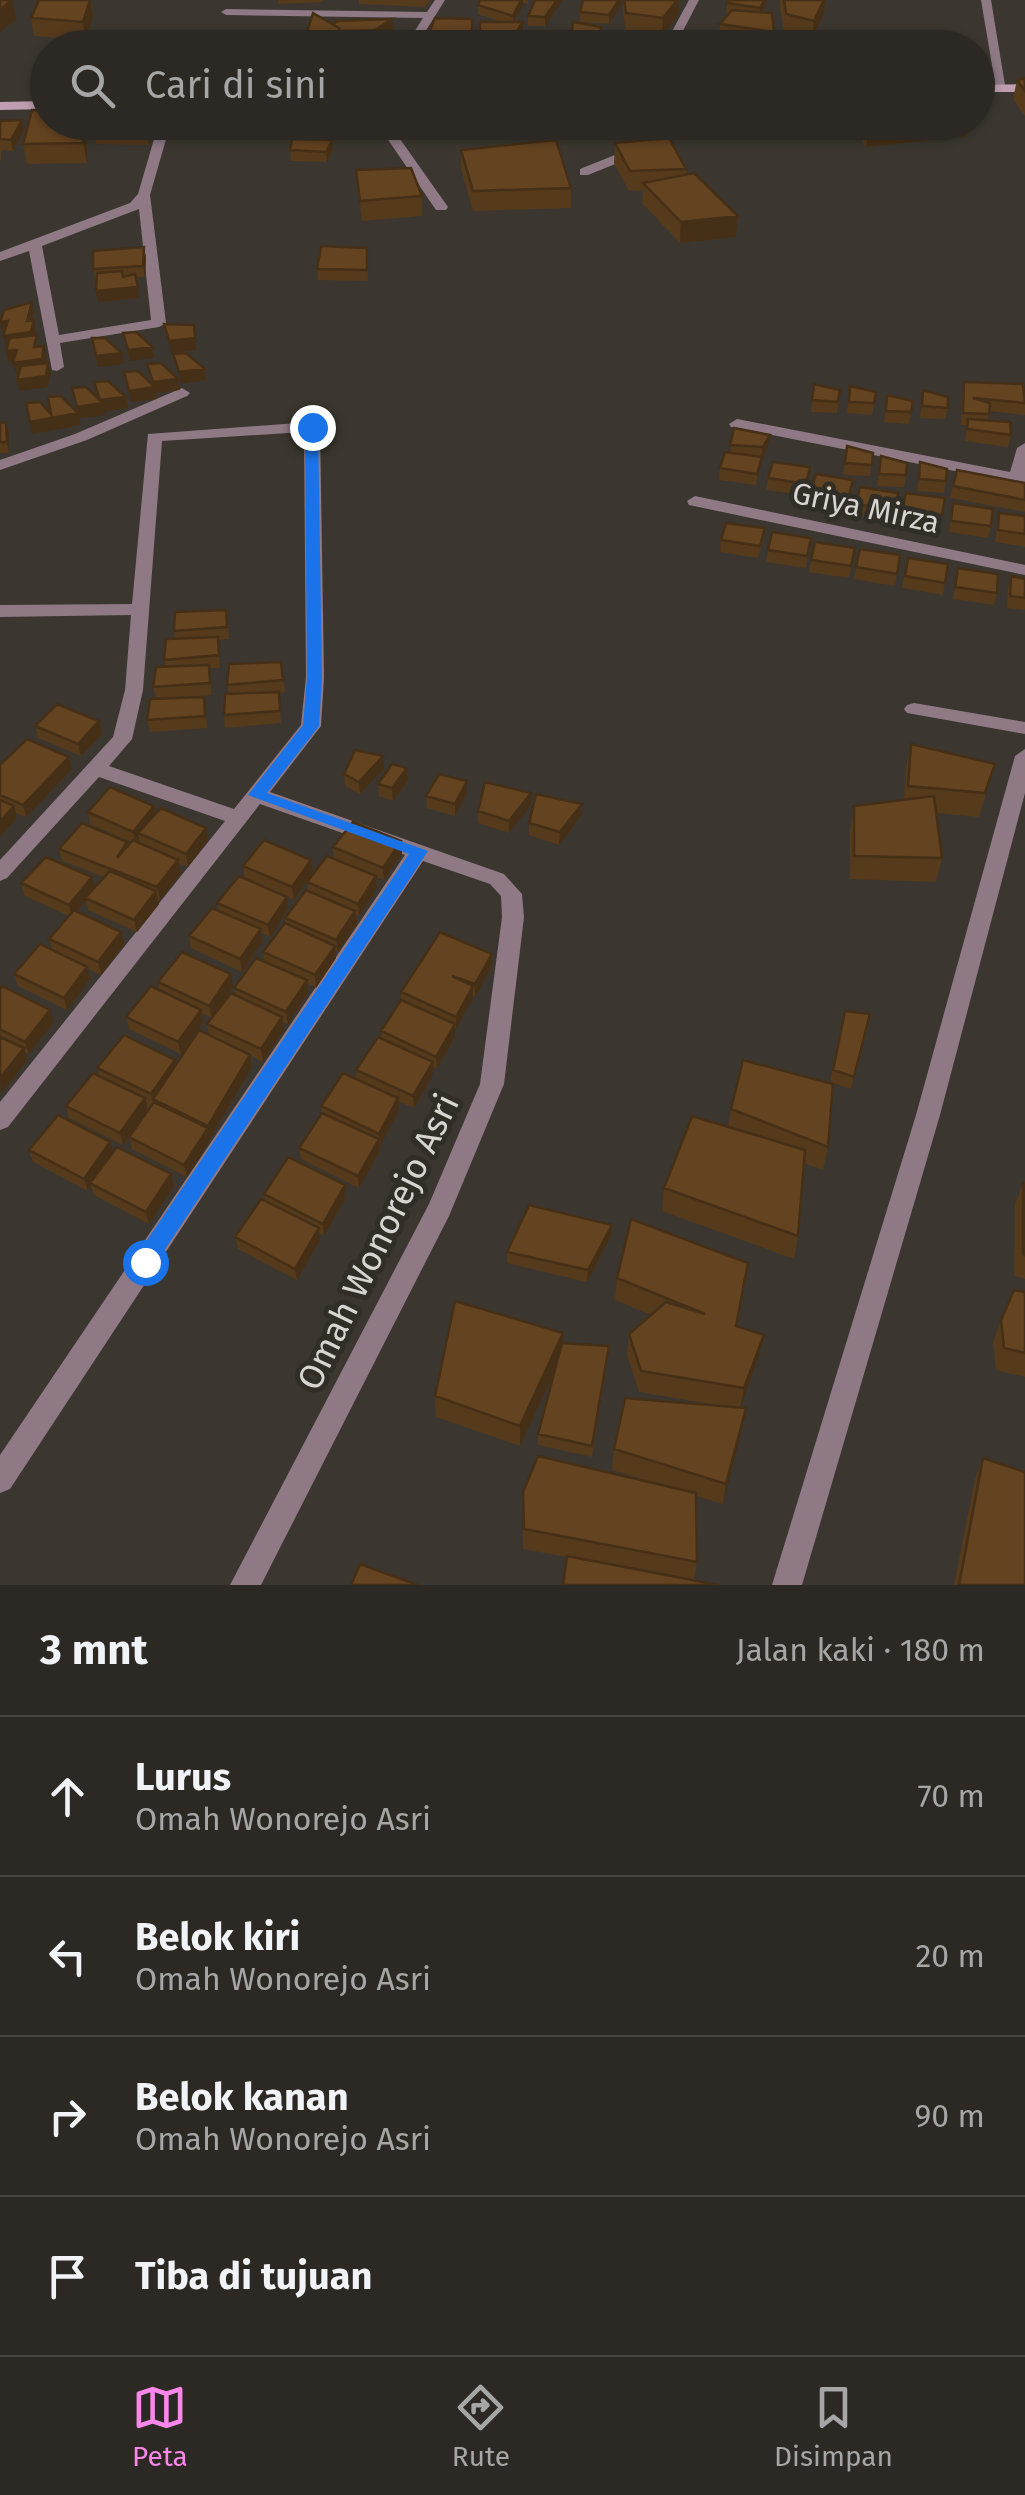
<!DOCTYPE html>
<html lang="id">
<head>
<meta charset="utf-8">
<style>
  body { margin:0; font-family:"Fira Sans",sans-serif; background:#383531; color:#f1f3f6 }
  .stop { position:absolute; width:30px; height:30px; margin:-22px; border:8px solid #1a73e8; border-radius:50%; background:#fff }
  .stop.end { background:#1a73e8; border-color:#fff; box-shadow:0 2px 10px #0008 }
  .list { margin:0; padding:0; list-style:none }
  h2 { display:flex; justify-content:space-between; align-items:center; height:130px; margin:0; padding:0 40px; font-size:42px }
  h2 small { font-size:32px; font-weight:400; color:#a6a6a6 }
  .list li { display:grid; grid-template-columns:65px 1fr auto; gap:30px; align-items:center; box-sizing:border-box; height:160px; padding:0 40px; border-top:2px solid #484541 }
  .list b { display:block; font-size:38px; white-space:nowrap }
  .list p { margin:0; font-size:32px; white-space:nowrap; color:#a6a6a6 }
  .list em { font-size:32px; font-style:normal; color:#a6a6a6 }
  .icon { flex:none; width:55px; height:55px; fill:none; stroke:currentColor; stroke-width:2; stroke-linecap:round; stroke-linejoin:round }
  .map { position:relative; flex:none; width:1025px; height:1585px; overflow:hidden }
  .search { position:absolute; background:#2c2924; box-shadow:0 2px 8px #0004; left:30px; right:30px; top:30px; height:110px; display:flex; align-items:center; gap:25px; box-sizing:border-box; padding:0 35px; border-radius:55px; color:#a6a6a6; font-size:38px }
  .sheet { height:770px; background:#2c2924 }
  nav { display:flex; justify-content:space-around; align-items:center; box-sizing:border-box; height:140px; border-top:2px solid #484541; background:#2c2924; font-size:28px; color:#a6a6a6 }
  nav a { display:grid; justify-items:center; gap:5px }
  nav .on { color:#f987e9 }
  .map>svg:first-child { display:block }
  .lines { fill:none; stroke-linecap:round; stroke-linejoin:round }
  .lane { fill:#8e7985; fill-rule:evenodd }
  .street { fill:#8e7985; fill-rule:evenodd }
  .secondary { fill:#be9eb0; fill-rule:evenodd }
  .wall { fill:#553a1c }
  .shaded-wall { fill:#452f16 }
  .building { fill:#634320; stroke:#452f16; stroke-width:2.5 }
  .route { fill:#1a73e8 }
  .labels { text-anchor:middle; stroke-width:10; stroke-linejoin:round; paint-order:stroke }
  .street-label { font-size:30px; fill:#d7d5d1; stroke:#312d27 }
  .near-street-label { font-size:35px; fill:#d7d5d1; stroke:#312d27 }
</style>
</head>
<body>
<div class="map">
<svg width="1025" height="1585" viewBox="0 0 1025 1585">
  <rect width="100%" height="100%" fill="#3b3730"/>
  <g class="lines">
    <path class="lane" d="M639,122H651L645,152L588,175H580V169L635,147Z
      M914,703L1025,722V734L907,713L904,709L907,705Z"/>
    <path class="street" d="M435,0H445L415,48H404L423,18L226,15L221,12L226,9L427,12Z
      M689,0H699L674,48H663Z
      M981,0H991L1006,91L996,89Z
      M159,122H171L150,195L166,323L159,327L60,343L64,367L57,371L52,370L29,251L0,261V252L130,203L138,194ZM139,209L151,320L59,335L42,246Z
      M376,122H388L448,207L446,210H436Z
      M182,388L190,393L187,396L87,440L0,470V460L75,434Z
      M737,419L1010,472L1017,448L1025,443V485L731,427L729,424Z
      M312,422L320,427L324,677L321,726L270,792L504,874L522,894L524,917L504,1084L449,1216L261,1585H230L429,1204L480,1084L502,917L501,896L490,884L423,861L10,1489L0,1493V1455L405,855L260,804L8,1127L0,1130V1102L225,821L99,777L7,878L0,881V860L113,737L125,690L131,615L0,617V605L132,604L148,434ZM304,432L306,677L301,725L234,809L109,766L132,739L143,690L162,441Z
      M695,496L1025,565V575L689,505L687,501Z
      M1025,749V793L940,1115L802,1585H772L916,1115L1015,756Z"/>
    <path class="secondary" d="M1025,84V92H978V85Z
      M48,101V109L0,110V102Z"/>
  </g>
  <path class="wall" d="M39,0H91L93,16L86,40L34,36L31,18Z
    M278,0H323V2L278,4Z
    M359,0H431L425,7L359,4Z
    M480,0H528V4L523,3L515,22H523V31L513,47L492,44V48H404L418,38L430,35L429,33L480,38V22H502L478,14V5Z
    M535,0H563L545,26H528V16Z
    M583,0H623L609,24L580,22V12Z
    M623,0H679L678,15L662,37L626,31L623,13Z
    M728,0H768L762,12L774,32L773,42L719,33L720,24L730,13L726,12Z
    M780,0H826L824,14L812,39L784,32L780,6Z
    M392,19L393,29L375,39L364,40V48H304L303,44L334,25Z
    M1025,78V116L1013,99L1017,80Z
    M22,120L24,131L13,151L1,150V161H0V121Z
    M281,122H332L331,140L333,150L327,162L291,161L290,150L293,139L290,129L282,130Z
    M682,122H717L716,132L682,133Z
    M780,122H815L780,124Z
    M850,122H969L967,136L866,147Z
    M156,126L149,145L96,144L94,134Z
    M87,129V163L27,164L23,144Z
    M615,143L686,169V174L738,216L736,237L680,243L642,203L643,190L629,191L614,163Z
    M461,150L571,188V208L473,211L461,169Z
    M356,170L422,196V216L362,221Z
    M144,247L146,258L145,277H136L139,298L98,302L96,280H95L93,269Z
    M367,248L368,281L318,280L317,269Z
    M964,382L1025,391V415L989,411L988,420L1011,435L1008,447L965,441L967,425H961L962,393Z
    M814,384L840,390L837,413L811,412Z
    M850,386L876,392L872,415L847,413Z
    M923,390L948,408L945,419L920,418Z
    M887,395L913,401L909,424L884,422Z
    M6,422L9,433V453H0V423Z
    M734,428L768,447L762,458L756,485L719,480L720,468L730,453Z
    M847,446L873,453L870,476L843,475Z
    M881,456L906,475L904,487L877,486Z
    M920,462L946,481L944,493L917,491Z
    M768,478L808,479L804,495L766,490Z
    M853,480L847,508L810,503L811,491Z
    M1025,483V512L950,498L953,486Z
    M898,493L893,522L854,516L856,504Z
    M906,493L945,498L939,527L900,521Z
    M953,503L991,526L988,538L949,532Z
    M999,513L1025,516V547L995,542Z
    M811,538L806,568L766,562L768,550Z
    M721,540H763L758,558L720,552Z
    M855,548L849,578L809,572L811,560Z
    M860,549L900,555L895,586L854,579Z
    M908,558L948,564L943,595L902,588Z
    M958,568L997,593L994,605L953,599Z
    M1011,576L1025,579V610L1007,608L1008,588Z
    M228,622L229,639L218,640L220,668H210L211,695L173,698L204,697L207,728L150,732L147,720L156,699L153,687L165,666L164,660L175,639L174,631Z
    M281,662L285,692L279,693L281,723L225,728L224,715L229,694L227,685Z
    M99,721L102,734L81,756L38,738L35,726Z
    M911,744L995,764L979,817L936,813L942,858L936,882L850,879V830L854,806L904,800L906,767Z
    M69,757L72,769L26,817L16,813L17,818L0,837V765Z
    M384,768L360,794L345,786L344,774Z
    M407,768L408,780L393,801L379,796L378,784Z
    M467,781V794L455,816L427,808L426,796Z
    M531,793V805L509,833L478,823V811Z
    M88,812L156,814L206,828L208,840L188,867L179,863L181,873L160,900L158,899L159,904L137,932L88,910L86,900L76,912L121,932L124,944L101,975L87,968L90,979L67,1010L18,986L14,974L52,950L49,939L69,916L25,896L21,883L92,877L94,888L104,877L62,861L59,849L128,845L131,842L90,824Z
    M581,816L559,845L529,835V823Z
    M401,841L402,853L384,880L376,877L377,888L359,916L356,915L357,923L338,952L335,951L336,958L316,988L307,983L308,992L288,1024L283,1022L284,1029L263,1062L251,1056L252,1067L187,1177L132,1149L129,1137L123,1145L69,1118L66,1106L99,1076L97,1068L175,1060L176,1065L209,1035L207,1024L235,995L234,988L265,962L263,952L285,924V918L308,891L307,882L334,859L333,847Z
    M311,860L313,872L294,900L287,897L288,909L270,937L261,933L262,942L242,972L191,948L189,936L219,911L217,903L245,878L243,866Z
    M492,954V966L475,997L473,996L456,1029L455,1028V1036L437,1069L433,1067V1074L414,1108L398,1101L399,1110L380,1146V1151L359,1188L301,1159L299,1148L322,1113L321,1106L357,1080L356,1070L382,1039L381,1031L401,1000V992Z
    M158,982L233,987L212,1018L202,1013L203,1022L181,1054L129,1029L126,1017L160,991Z
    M0,989L54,1022L29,1054L25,1052L27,1060L1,1094Z
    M845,1011L870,1014L851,1089L830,1082Z
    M731,1109L828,1147L823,1170L804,1163L798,1236L794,1259L662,1211L664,1188L728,1127Z
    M29,1150L113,1152L171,1174L174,1186L149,1224L94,1195L91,1186L88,1191L33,1162Z
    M1023,1183H1025V1279L1014,1276L1015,1205Z
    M264,1194L346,1197L324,1236L319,1233L320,1240L297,1280L238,1249L235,1237L266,1202Z
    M612,1225L611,1236L587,1282L507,1263V1252Z
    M617,1278L737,1326L764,1335L759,1356L740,1408H746L723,1504L696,1496L697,1562L694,1580L523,1549V1492L651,1482L612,1470L614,1449L722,1406L639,1392L627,1355L629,1334L651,1315L615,1300Z
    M1025,1292V1377L996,1370L993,1342L1001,1320Z
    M563,1333L562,1343L608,1357L592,1457L538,1445V1434L556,1368L520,1446L436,1417L435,1396Z
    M983,1458L1025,1585H954L975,1479Z"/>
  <path class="shaded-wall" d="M12,0L16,19L0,32V10Z
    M90,0L93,16L86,40L83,22Z
    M521,0H523V5L513,25V16Z
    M557,0H563L545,26V17Z
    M619,0H622L621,6L609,24V15Z
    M668,0H679L678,15L662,37L663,18Z
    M764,0H768L759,18L760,8Z
    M824,0H826L824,14L812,39L814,21Z
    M392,19L393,29L375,39V30Z
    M523,22V31L513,47V37Z
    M289,32L290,42L286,48H280V45Z
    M364,39V48H353Z
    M22,120L24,131L13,151L11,140Z
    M84,122H86L87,129V163L83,143Z
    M152,122H156V126L149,145L147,135Z
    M332,122L331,143L332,140L333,150L327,162L326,152L330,144Z
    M728,122H763L762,127L727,131Z
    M870,122H969L967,136L866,147Z
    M738,216L736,237L680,243L681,222Z
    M144,247L146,258L145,277L143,266Z
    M138,287L139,298L98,302L96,291Z
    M32,302L34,313L30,332L27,321Z
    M34,320L36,331L34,343L6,347L3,336Z
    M8,321L10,332L2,333L0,322Z
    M194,325L196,350L171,353L169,341Z
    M44,346L47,357L44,370L16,374L13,363Z
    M153,347L154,358L130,361L128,350Z
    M17,350L19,361L8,362L6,351Z
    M122,353L124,364L98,367L96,356Z
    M48,363L51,374L48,387L19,391L17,380Z
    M205,369L206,380L181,384L179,372Z
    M178,379L180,390L156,393L157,399L131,402L129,391L154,387L153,382Z
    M126,397L128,408L105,412V415L79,418L81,425L32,434L30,422L78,413L77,407L100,400Z
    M6,422L9,433V453L7,442Z
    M770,435L768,447L762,458L756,485L763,447Z
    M99,721L102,734L81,756L78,744Z
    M383,756L384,768L360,794L359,782Z
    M69,757L72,769L26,817L23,805Z
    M407,768L408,780L393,801L392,788Z
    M467,781V794L455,816V804Z
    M531,793V805L509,833V821Z
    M582,804L581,816L559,845L560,832Z
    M14,806L17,818L0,837V821Z
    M154,806L157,819L138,833L139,840L136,844L133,832Z
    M206,828L208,840L188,867L186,854Z
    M401,841L402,853L384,880L383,868Z
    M178,860L181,873L160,900L157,887Z
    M311,860L313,872L294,900L292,887Z
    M376,876L377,888L359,916L358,904Z
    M92,877L95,890L72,917L69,905Z
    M156,891L159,904L137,932L134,920Z
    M287,897L288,909L270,937L268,925Z
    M355,911L357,923L338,952L336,940Z
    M261,929L262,942L242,972L240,959Z
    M121,932L124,944L101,975L98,962Z
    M335,946L336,958L316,988L315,975Z
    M492,954V966L475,997V984Z
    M87,967L90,979L67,1010L64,998Z
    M231,974L233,987L212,1018L209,1006Z
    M307,980L308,992L288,1024L286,1012Z
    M473,986V998L456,1029V1017Z
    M50,1010L54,1022L29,1054L25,1042Z
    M201,1010L203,1022L181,1054L178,1042Z
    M282,1017L284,1029L263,1062L261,1049Z
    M455,1024V1036L437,1069L436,1057Z
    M24,1048L27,1060L1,1094L0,1078Z
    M250,1055L252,1067L210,1138L208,1126Z
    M175,1060L177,1072L153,1099L154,1106L151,1094Z
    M433,1062V1074L414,1108L413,1096Z
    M145,1098L148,1111L123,1145L120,1133Z
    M398,1098L399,1110L380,1146L379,1134Z
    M208,1128L210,1140L187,1177L184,1165Z
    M379,1139L380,1151L359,1188L358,1176Z
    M110,1142L114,1154L90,1183L91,1186L88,1191L84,1179Z
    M171,1174L174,1186L149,1224L146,1212Z
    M345,1185L346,1197L324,1236L323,1224Z
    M612,1225L611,1236L587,1282L588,1270Z
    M319,1228L320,1240L297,1280L295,1269Z
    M563,1333L562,1355L520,1446V1426Z
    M764,1335L759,1356L740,1409L744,1388Z
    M746,1408L742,1430L723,1504L726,1484Z"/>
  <path class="building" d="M0,0H12L0,10Z
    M39,0H90L83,22L31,18Z
    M480,0H521L513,16L478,5Z
    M535,0H557L545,17L528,16Z
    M583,0H619L609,15L580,12Z
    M624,0H677L663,18L626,13Z
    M728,0H764L760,8L727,3Z
    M784,0H824L814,21L786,14Z
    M732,10L772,13L774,32L720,24Z
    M313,13L339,28L342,37L364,39L353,48L303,44Z
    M435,18L472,19V38H492L488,47L459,45V39L418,38L419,35L447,36L429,33Z
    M392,19L375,30L340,31L339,28L334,25L336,21Z
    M480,22H523L513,37L480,33Z
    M573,22L601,27L598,48L572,47L571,40Z
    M289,32L280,45V48H246L268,46L247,44V34Z
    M615,33L658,40L648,48H611Z
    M410,37L459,39L455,48H404Z
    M570,37L572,48H527L528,39Z
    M1025,78V91L1017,80Z
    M32,110H48V122H84L83,143L23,144Z
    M22,120L11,140L0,139V121Z
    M97,122H152L147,135L94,134Z
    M290,122H332L330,137L295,135Z
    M669,138L686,169L630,171L615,143Z
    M292,139L332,140L326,152L290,150Z
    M556,140L571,188L473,191L461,150Z
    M411,168L422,196L360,201L356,170Z
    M694,173L738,216L681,222L643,183Z
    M321,246L367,248V270L317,269Z
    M144,247L143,266L93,269V251Z
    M122,271L123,277L135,274L138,287L96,291L97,273Z
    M32,302L27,321L34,320L31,332L3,336L8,321L0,322L4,310Z
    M164,324L194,325L195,338L169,341Z
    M136,332L153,347L128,350L123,333Z
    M37,335L34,347L44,346L42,359L13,363L17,350L6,351L10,338Z
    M92,338H105L122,353L96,356Z
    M186,353L205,369L179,372L173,354Z
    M48,363L46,376L17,380L21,366Z
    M161,363L178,379L153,382L147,364Z
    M138,371L155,387L129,391L124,372Z
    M108,381L126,397L100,400L103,403L77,407L72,388L86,387L100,400L94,382Z
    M964,382L1023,384L1025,403L973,398L990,403L989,414L963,413Z
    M814,384L840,390L838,402L812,400Z
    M850,386L876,392L874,403L849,402Z
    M923,390L948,397V408L922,406Z
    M887,395L913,401L911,412L886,411Z
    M61,396L78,413L30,422L26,403L40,402L51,414L48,397Z
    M968,419L1010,422L1011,435L967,429Z
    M6,422L7,442H0V423Z
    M734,428L770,435L763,447L730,445Z
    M847,446L873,453L872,465L845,463Z
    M725,452L762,457L757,474L720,468Z
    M881,456L907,463L906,475L879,474Z
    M773,462L810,467L806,484L768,478Z
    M920,462L947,469L946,481L919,479Z
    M957,470L1025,483V500L953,486Z
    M816,474L853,480L849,496L811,491Z
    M860,487L898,493L895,510L856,504Z
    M906,493L945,498L942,515L902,510Z
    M953,503L993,509L991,526L951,521Z
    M999,513L1025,516V534L998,530Z
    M726,523L765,528L760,546L721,540Z
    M772,532L811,538L807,556L768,550Z
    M815,542L855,548L851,566L811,560Z
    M860,549L900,555L897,574L856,567Z
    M908,558L948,564L945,583L905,576Z
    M958,568L998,574L997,593L955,587Z
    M1011,576L1025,579V598L1010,596Z
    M226,610L227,627L174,631L175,612Z
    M218,637L219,655L164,660L166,639Z
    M281,662L283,680L227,685L229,664Z
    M209,665L210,683L153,687L156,667Z
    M279,692L280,711L224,715L225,694Z
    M204,697L205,716L147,720L150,699Z
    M57,704L99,721L78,744L35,726Z
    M27,739L69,757L23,805L0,795V765Z
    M911,744L995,764L985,793L908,786Z
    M355,750L383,756L359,782L344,774Z
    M392,764L407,768L392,788L378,784Z
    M439,774L467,781L455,804L426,796Z
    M485,782L531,793L509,821L478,811Z
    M110,787L154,806L133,832L88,812Z
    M536,794L582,804L560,832L529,823Z
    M934,796L942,858L854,856V806Z
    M0,800L14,806L0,821Z
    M161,808L206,828L186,854L138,833Z
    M353,822L401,841L383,868L333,847Z
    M82,823L127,842L117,858L133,840L178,860L157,887L59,849Z
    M264,840L311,860L292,887L243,866Z
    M327,856L376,876L358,904L307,882Z
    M46,857L92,877L69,905L21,883Z
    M110,871L156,891L134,920L85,898Z
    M239,876L287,897L268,925L217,903Z
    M306,890L355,911L336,940L285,918Z
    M212,908L261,929L240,959L189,936Z
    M74,910L121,932L98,962L49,939Z
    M285,923L335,946L315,975L263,952Z
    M440,932L492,954L475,984L452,976L473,986L456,1017L401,992Z
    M40,944L87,967L64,998L14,974Z
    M182,952L231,974L209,1006L158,982Z
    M256,958L307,980L286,1012L234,988Z
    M2,986L50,1010L25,1042L0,1029V989Z
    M151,986L201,1010L178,1042L126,1017Z
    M231,993L282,1017L261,1049L207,1024Z
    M401,1000L455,1024L436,1057L381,1031Z
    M845,1011L870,1014L854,1077L833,1070Z
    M199,1030L250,1055L208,1126L153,1099Z
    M124,1035L175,1060L151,1094L97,1068Z
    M0,1037L24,1048L0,1078Z
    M378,1037L433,1062L413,1096L356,1070Z
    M743,1060L833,1084L828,1147L731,1109Z
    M93,1073L145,1098L120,1133L66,1106Z
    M343,1073L398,1098L379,1134L321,1106Z
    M154,1102L208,1128L184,1165L129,1137Z
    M322,1113L379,1139L358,1176L299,1148Z
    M58,1115L110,1142L84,1179L29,1150Z
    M692,1116L805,1150L798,1236L664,1188Z
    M117,1147L171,1174L146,1212L90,1183Z
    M288,1157L345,1185L323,1224L264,1194Z
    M1023,1183H1025V1255L1023,1254Z
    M261,1199L319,1228L295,1269L235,1237Z
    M529,1205L612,1225L588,1270L507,1252Z
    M631,1219L748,1263L736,1326L764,1335L744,1388L641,1371L629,1334L666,1302L705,1314L617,1278Z
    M1014,1290L1025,1292V1353L1004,1348L1001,1320Z
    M455,1301L563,1333L520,1426L435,1396Z
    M562,1343L609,1346L592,1446L538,1434Z
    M625,1398L746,1408L726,1484L614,1449Z
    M538,1456L696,1493L697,1562L524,1529L523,1492Z
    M983,1458L1025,1472V1585H959Z
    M567,1556L718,1585H563Z
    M360,1564L418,1585H351Z"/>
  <path class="route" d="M312,423L318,427L322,677L319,726L267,793L428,851L152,1269L145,1271L134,1262L137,1255L409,854L248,795L303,725L307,677L305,427Z"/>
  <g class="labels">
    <g class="street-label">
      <text transform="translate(866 508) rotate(12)" y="10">Griya Mirza</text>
    </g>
    <g class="near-street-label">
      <text transform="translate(378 1242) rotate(-64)" y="12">Omah Wonorejo Asri</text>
    </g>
  </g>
</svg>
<div class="stop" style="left:145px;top:1262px"></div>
<div class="stop end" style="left:312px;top:427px"></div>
<div class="search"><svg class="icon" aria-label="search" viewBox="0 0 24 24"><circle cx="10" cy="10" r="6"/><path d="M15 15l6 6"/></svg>Cari di sini</div>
</div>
<section class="sheet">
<h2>3 mnt<small>Jalan kaki · 180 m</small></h2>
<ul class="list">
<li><svg class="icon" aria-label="ahead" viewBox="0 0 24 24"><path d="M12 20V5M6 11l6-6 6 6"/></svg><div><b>Lurus</b><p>Omah Wonorejo Asri</p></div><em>70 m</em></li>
<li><svg class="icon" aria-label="left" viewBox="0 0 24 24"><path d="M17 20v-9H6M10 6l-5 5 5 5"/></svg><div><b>Belok kiri</b><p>Omah Wonorejo Asri</p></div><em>20 m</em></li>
<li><svg class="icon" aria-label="right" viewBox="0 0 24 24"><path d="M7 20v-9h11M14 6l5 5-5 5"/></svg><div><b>Belok kanan</b><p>Omah Wonorejo Asri</p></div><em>90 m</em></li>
<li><svg class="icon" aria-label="arrive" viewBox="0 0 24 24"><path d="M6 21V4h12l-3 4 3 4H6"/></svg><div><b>Tiba di tujuan</b></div></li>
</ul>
</section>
<nav>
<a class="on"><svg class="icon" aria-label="map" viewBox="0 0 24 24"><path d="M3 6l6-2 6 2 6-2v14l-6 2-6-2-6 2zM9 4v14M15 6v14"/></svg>Peta</a>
<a><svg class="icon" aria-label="directions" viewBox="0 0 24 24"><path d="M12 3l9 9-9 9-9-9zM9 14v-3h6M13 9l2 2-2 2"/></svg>Rute</a>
<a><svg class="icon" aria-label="saved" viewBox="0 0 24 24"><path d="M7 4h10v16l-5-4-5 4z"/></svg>Disimpan</a>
</nav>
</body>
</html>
